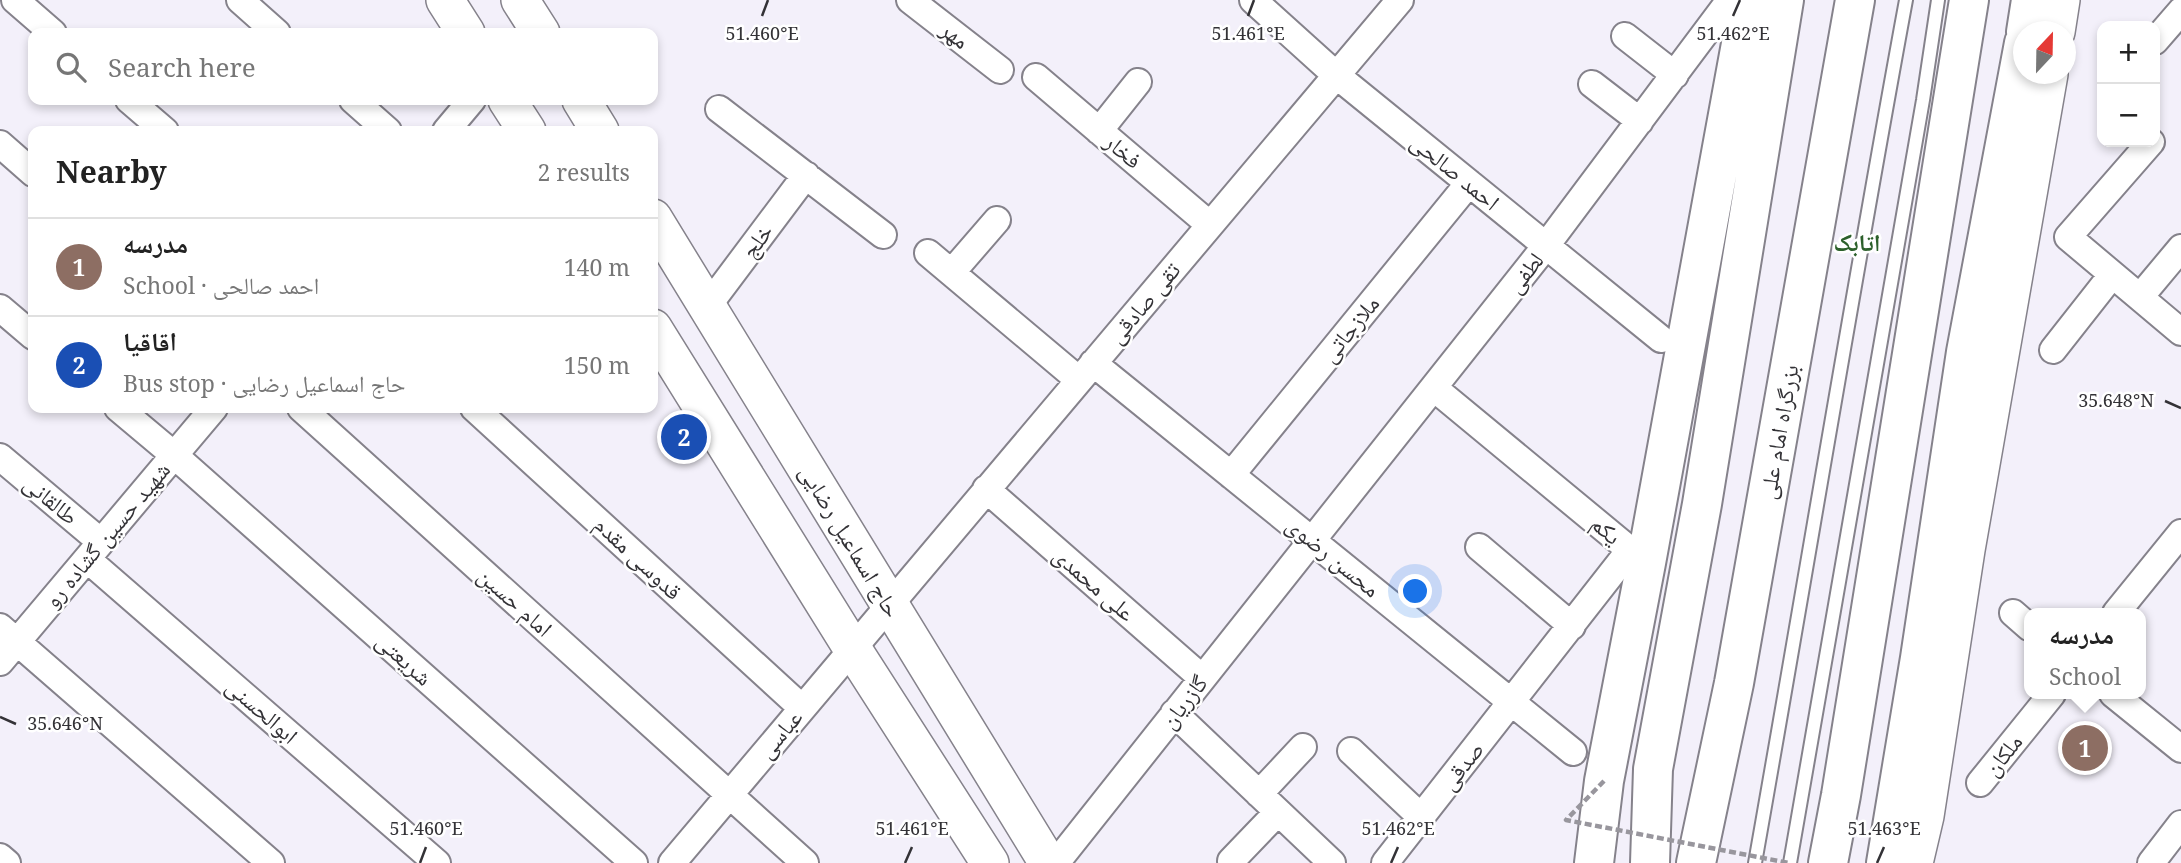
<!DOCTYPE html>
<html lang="en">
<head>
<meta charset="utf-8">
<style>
  body { margin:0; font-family:"Noto Serif","Noto Naskh Arabic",serif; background:#f6f6f6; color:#222 }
  .controls { position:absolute; right:21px; top:21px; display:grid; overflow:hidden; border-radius:14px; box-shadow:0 4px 10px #0003 }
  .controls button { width:63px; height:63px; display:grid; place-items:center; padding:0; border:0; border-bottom:2px solid #e0e0e0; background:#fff; color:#222; font:35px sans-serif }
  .compass { position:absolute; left:2013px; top:21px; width:63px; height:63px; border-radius:50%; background:#fff; box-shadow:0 4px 10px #0003; rotate:22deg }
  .you { position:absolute; left:1416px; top:592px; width:24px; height:24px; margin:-18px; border:5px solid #fff; border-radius:50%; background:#1a73e8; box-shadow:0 0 0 10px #1a73e833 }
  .badge { display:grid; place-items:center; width:46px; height:46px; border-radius:50%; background:#0f766e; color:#fff; font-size:23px; font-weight:700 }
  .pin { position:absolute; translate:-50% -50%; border:4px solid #fff; box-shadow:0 2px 7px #0006 }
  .popup { position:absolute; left:2024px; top:608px; width:122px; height:91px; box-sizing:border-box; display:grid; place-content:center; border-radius:14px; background:#fff; filter:drop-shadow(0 2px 5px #0005); font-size:23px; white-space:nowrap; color:#767676 }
  .popup b { font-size:26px; color:#222 }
  .popup::after { content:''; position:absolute; left:50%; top:100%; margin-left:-14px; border:14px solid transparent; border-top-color:#fff }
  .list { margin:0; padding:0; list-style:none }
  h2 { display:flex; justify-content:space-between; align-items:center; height:91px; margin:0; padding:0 28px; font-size:30px }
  h2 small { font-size:23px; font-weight:400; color:#767676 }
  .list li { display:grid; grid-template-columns:46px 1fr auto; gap:21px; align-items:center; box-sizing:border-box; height:98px; padding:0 28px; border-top:2px solid #e0e0e0 }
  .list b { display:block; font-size:26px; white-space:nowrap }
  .list p { margin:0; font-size:23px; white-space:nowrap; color:#767676 }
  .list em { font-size:23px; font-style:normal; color:#767676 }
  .icon { flex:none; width:38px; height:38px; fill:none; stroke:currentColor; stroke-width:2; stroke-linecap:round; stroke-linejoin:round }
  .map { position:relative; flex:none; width:2181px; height:863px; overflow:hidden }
  .search { position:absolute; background:#fff; box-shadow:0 4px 10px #0003; left:28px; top:28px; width:630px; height:77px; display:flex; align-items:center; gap:18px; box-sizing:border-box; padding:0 24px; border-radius:14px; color:#767676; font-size:26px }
  .panel { position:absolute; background:#fff; box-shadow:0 4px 10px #0003; left:28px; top:126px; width:630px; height:287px; border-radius:14px }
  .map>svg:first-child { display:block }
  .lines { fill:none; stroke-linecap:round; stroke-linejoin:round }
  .service-casing { stroke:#85828b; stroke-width:16 }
  .minor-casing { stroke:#85828b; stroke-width:30 }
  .secondary-casing { stroke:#85828b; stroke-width:40 }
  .trunk-casing { stroke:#85828b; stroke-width:42 }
  .service { stroke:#fff; stroke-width:12 }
  .minor { stroke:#fff; stroke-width:26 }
  .secondary { stroke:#fff; stroke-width:37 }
  .trunk { stroke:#fff; stroke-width:38 }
  .path-bridge { stroke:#98969d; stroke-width:4.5; stroke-dasharray:7 3.5; stroke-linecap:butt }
  .ticks { fill:none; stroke:#333236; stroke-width:2.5 }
  .labels { text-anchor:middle; stroke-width:5; stroke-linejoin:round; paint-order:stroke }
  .street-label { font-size:23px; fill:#333236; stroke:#fff }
  .neighbourhood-label { font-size:24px; font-weight:bold; fill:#2c602b; stroke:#fff }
  .ticks-label { font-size:18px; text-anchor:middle; fill:#333236; stroke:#fff; stroke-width:5; stroke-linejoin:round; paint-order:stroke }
</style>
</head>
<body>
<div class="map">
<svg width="2181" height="863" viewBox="0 0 2181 863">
  <rect width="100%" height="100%" fill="#f3f0fa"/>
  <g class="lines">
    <g class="service-casing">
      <path id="service" d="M1755,863C1806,575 1853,287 1906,0
        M1790,863L1923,100L1938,0"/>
    </g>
    <g class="minor-casing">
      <path id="minor" d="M15,0L53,33
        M240,0L277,33
        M910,0L1000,70
        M1253,0L1336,75L1661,339
        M1625,36L1675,75
        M2155,41L2181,11
        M1036,77L1210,225
        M1592,84L1640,121
        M129,100L165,131
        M353,100L388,131
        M719,109L883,235
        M446,131L472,100
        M1099,131L1138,82
        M2151,142L2068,237L2181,332
        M0,144L33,173
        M928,253L1079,380
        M952,272L997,220
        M2140,297L2181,248
        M707,307L806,175
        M0,308L33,336
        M2053,350L2112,275
        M1093,363L1573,752
        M118,408L174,455L634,863
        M301,408L805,863
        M474,408L802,708
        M0,457L101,542
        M1231,475L1469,183
        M986,489L1202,678
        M1479,547L1572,626
        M87,559L437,863
        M2013,613L2029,627
        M2116,613L2181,533
        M0,627L271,863
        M0,662L214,408
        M2113,694L2181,749
        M1174,713L1332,863
        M1351,751L1421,817
        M1980,783L2052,694
        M1259,794L1303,747
        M0,857L7,863
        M1231,861L1278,812
        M672,863L1400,0
        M1056,863L1545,247L1730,0
        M1385,863L1630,550L1434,388
        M2151,863L2181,824"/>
    </g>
    <g class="secondary-casing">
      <path id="secondary" d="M445,0L466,33
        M520,0L541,33
        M2056,32L2061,0
        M507,100L527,131
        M581,100L600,131
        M653,218L1048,863
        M653,328L852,648L990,863
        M1914,863L1925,816L1966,550L2049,74"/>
    </g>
    <g class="trunk-casing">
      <path id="trunk" d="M2026,32L2031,0
        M1594,863L1604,781L1646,563L1749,0
        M1650,863L1653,769L1702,504L1784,0
        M1696,863L1734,683L1855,0
        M1828,863L1841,795L1969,0
        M1886,863L1920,658L1966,352L2024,43"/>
    </g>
    <use href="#service" class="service"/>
    <use href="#minor" class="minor"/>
    <use href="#secondary" class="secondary"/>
    <use href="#trunk" class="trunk"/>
    <path class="path-bridge" d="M1604,781L1566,820L1789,863"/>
  </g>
  <path class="ticks" d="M762,16L768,0M1248,16L1254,0M1733,16L1740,0M2165,401L2181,408M0,717L16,724M420,863L426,847M905,863L912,847M1391,863L1398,847M1877,863L1884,847"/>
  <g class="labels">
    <g class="street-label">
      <text transform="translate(955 35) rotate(38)" y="8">مهر</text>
      <text transform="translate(1123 151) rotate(40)" y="8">فخار</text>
      <text transform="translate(1455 172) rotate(39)" y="8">احمد صالحی</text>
      <text transform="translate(757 241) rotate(-53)" y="8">خلج</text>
      <text transform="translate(1525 273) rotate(-52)" y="8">لطفی</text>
      <text transform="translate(1144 303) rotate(-50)" y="8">تقی صادقی</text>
      <text transform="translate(1350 329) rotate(-51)" y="8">ملازجاتی</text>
      <text transform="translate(1779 432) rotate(-80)" y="8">بزرگراه امام علی</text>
      <text transform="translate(51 500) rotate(40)" y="8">طالقانی</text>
      <text transform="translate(1606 530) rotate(40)" y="8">یکم</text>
      <text transform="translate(107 535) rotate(-50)" y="8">شهید حسین گشاده رو</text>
      <text transform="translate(850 541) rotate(59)" y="8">حاج اسماعیل رضایی</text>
      <text transform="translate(1333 557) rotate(39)" y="8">محسن رضوی</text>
      <text transform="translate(638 558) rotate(43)" y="8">قدوسی مقدم</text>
      <text transform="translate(1094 584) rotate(41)" y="8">علی محمدی</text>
      <text transform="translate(515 602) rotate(42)" y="8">امام حسین</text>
      <text transform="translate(404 659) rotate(42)" y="8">شریعتی</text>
      <text transform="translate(1184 702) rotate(-52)" y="8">گازریان</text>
      <text transform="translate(262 711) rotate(41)" y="8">ابوالحسنی</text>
      <text transform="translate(780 734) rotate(-50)" y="8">عباسی</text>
      <text transform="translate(2003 755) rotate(-51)" y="8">ملکان</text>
      <text transform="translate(1462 766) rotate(-52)" y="8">صدقی</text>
    </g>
    <g class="neighbourhood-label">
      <text x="1857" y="251">اتابک</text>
    </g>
  </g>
  <g class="ticks-label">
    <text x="762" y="40">51.460°E</text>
    <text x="1248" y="40">51.461°E</text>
    <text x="1733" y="40">51.462°E</text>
    <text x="2116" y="407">35.648°N</text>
    <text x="65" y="730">35.646°N</text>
    <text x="426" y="835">51.460°E</text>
    <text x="912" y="835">51.461°E</text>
    <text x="1398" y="835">51.462°E</text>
    <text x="1884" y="835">51.463°E</text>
  </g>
</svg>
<div class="controls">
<button>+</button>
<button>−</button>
</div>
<svg class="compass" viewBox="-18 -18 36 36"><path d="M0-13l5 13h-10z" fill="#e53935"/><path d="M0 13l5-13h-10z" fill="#767676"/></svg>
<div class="you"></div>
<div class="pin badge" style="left:2085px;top:748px;background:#8d6e63">1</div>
<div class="popup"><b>مدرسه</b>School</div>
<div class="pin badge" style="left:684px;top:437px;background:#1a4fb4">2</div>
<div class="search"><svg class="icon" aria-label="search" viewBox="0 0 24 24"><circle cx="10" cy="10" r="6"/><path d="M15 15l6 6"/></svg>Search here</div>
<section class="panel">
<h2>Nearby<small>2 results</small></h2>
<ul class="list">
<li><span class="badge" style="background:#8d6e63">1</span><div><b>مدرسه</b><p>School · احمد صالحی</p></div><em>140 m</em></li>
<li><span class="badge" style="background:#1a4fb4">2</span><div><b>اقاقیا</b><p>Bus stop · حاج اسماعیل رضایی</p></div><em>150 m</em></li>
</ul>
</section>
</div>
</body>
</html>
